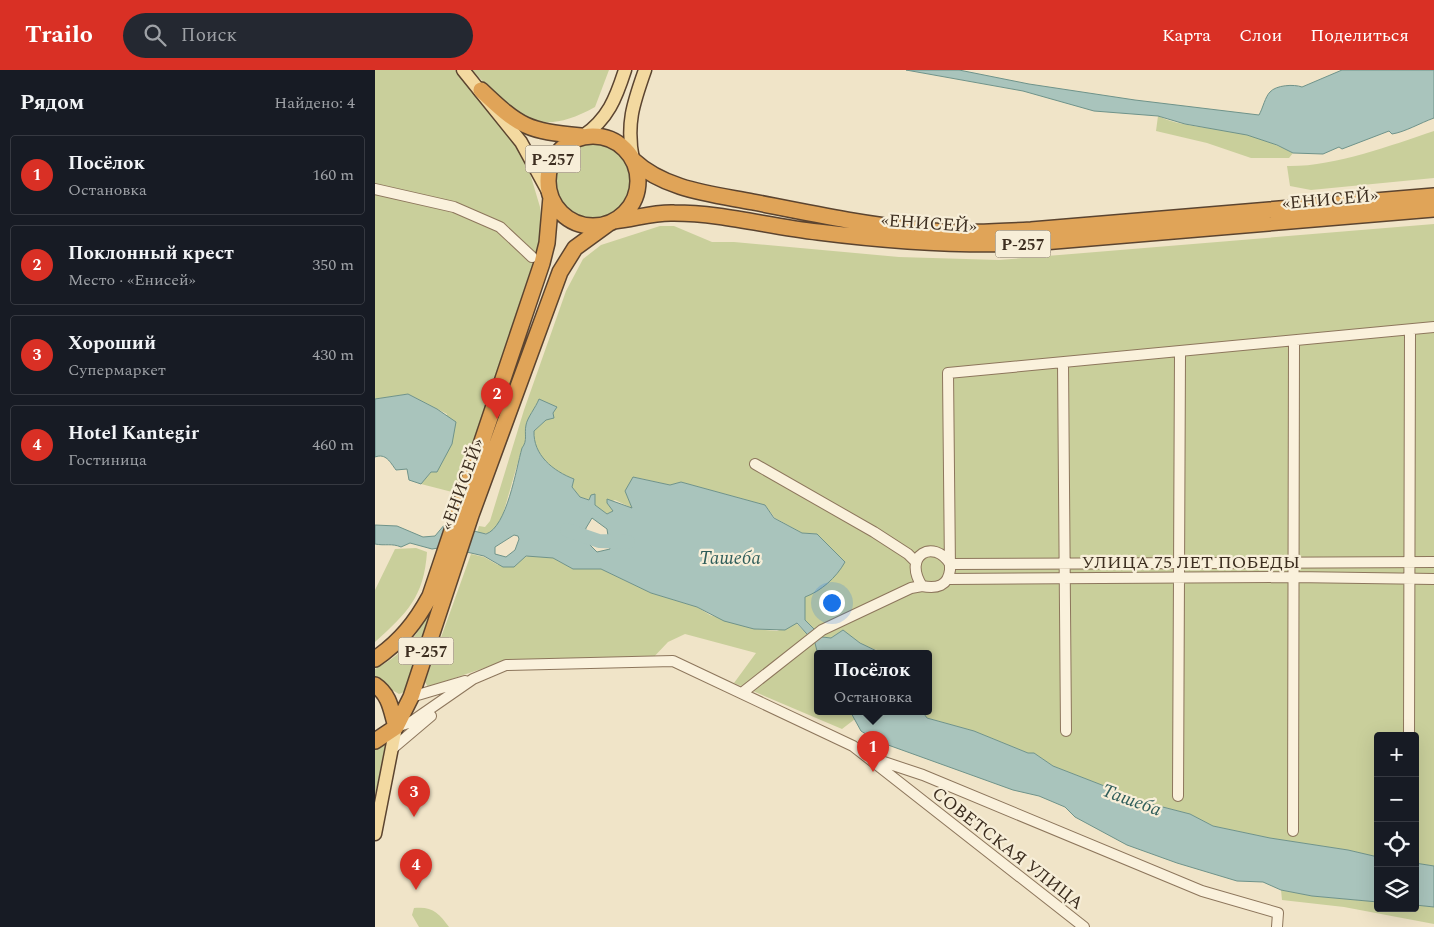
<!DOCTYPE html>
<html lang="ru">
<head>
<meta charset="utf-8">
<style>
  body { margin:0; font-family:Spectral,serif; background:#242831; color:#f1f3f6 }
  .controls { position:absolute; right:15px; bottom:15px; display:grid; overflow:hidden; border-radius:5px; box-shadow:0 5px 20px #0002 }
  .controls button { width:45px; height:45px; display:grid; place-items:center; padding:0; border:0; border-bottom:1px solid #363941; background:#171b24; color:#f1f3f6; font:25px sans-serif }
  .you { position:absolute; left:456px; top:532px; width:18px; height:18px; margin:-12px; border:4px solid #fff; border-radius:50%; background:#1a73e8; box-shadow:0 0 0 8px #1a73e833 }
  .badge { display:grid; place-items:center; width:32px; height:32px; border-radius:50%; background:#d93025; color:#fff; font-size:16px; font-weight:700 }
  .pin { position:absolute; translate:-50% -41px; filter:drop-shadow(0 1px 2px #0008) }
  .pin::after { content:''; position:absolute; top:26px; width:18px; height:15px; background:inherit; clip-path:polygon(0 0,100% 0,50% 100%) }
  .popup { position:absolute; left:439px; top:580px; width:118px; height:65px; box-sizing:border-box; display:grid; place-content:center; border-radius:5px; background:#171b24; filter:drop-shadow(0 1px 4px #0005); font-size:16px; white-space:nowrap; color:#9ea1a6 }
  .popup b { font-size:19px; color:#f1f3f6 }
  .popup::after { content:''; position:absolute; left:50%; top:100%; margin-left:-10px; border:10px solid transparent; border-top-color:#171b24 }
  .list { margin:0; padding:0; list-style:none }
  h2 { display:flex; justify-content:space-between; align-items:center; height:65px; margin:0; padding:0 20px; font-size:21px }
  h2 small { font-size:16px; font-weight:400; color:#9ea1a6 }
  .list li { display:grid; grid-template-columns:32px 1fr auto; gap:15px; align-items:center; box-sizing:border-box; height:80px; margin:0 10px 10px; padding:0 10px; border:1px solid #363941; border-radius:5px }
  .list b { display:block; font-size:19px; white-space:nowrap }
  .list p { margin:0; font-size:16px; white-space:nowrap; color:#9ea1a6 }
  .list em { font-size:16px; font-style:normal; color:#9ea1a6 }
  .icon { flex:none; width:28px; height:28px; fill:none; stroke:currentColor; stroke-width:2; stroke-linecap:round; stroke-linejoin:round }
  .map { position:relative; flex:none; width:1059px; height:857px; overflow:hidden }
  header { display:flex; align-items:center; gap:30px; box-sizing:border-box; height:70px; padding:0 25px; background:#d93025; color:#fff }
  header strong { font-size:24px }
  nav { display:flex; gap:28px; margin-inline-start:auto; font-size:18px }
  .search { width:350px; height:45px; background:#242831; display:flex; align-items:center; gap:12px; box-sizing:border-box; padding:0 18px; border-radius:28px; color:#9ea1a6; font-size:19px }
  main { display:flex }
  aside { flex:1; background:#171b24 }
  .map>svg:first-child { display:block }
  .green { fill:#c9cf9b }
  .water { fill:#a9c4bc; stroke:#6f938a; fill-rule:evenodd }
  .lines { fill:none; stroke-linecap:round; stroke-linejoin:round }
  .river { stroke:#a9c4bc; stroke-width:14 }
  .minor-casing { stroke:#8d765c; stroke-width:12 }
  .major-casing { stroke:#5b4430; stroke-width:15 }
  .highway-casing { stroke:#5b4430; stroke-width:18 }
  .minor { stroke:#faf1dc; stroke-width:10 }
  .major { stroke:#f3d9a0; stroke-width:12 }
  .highway { stroke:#e0a458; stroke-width:15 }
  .labels { text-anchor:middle; stroke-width:4.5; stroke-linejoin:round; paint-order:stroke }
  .shield { fill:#f7eed8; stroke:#756857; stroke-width:1 }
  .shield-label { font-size:16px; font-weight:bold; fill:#3d2e20 }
  .street-label { font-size:18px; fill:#3d2e20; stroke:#f7eed8 }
  .water-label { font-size:19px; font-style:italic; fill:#2f5d5a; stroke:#f7eed8 }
</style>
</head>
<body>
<header>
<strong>Trailo</strong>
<div class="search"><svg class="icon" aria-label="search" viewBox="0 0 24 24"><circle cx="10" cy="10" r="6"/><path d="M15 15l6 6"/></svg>Поиск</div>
<nav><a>Карта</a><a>Слои</a><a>Поделиться</a></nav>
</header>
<main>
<aside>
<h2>Рядом<small>Найдено: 4</small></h2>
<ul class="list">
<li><span class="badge">1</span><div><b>Посёлок</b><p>Остановка</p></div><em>160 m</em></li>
<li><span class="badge">2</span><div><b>Поклонный крест</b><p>Место · «Енисей»</p></div><em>350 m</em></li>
<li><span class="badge">3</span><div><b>Хороший</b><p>Супермаркет</p></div><em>430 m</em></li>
<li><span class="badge">4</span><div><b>Hotel Kantegir</b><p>Гостиница</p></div><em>460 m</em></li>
</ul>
</aside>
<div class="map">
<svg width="1059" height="857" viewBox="0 0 1059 857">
  <rect width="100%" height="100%" fill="#f0e4c8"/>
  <path class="green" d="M0,0H80L122,48L141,74L154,100L165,137L167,158L164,175L81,423L46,414L56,402L72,344L33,324L0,329Z
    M97,0H234L220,37C159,71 138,43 97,0Z
    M783,46C806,57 834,57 859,62C880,66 899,73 918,83L914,88H876L832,73L781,61Z
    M1059,61V108L936,120L915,116L912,96C959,97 1014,76 1059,61Z
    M224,73C273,84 262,156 213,150C163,144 171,68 224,73Z
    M1059,154V796L1040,793V666H1003V787L973,780L895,768L838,756L815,744L745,726L732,717L678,696L659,683H653L599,661L552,648L547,641H553V583C515,583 498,586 468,560L456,568L447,567L430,550V527L456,510L469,492L442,464L427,463L400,448L390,435L306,412L295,415L259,407L250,421L257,438L240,430L232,433L238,441L232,444L220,435L219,431L205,427L197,417L199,409C178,401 158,385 159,361L171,350L179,348L164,329C161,337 152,349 151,355C149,364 153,370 147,378L126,451L115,463H102L104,456L110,457L115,451L149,340L191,221L208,189L226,175L285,156H299L337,172H359L524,187L624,190Z
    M41,478L52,482C49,527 32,543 0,572V520L20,479Z
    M96,484L109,487L123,495L157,485L178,488L198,499H226L276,523L322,537L335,545L379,559L402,561L421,553L440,573L443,585V641H475L480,649L467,659L359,613L381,583L310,564L293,572L275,591H146L118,595L53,617L50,612Z
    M62,525L30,622L24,624L0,610V599C33,582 48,558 62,525Z
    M12,672L0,725V679Z
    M906,820L937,826L1003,832V838H1040V835L1059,837V854L969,837L907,830Z
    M39,838C57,836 64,843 74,857H44L37,845Z"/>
  <path class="water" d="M531,0H584L654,14L760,30L884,45C888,38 890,27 895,22C901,15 919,14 927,17L967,0H1059V48C1045,53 1030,62 1017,64L1014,61L967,79L964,77L948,84L918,83L902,75L872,65L810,54L783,46L719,41L648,21Z
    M33,324L62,339L81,352L77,374L62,402H56L46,414L34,410L32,399L21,400C15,392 11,383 0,387V329Z
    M164,329L182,337L178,343L179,348L171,350L159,361C158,385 178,401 199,409L197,417L205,427L214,430L216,425L220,424V435L232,444L238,441L232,433V429L257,438L250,421L258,407L295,415L306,412L390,435L399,448L427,463L442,464L470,492C461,508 446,521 430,527V550L447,567L456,568L468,560L485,573L506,583H443V585L440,573L422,553L410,560L379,559L349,551L322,537L276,523L226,499H198L178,488L151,486L139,497H128L109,486L70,477L57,479L35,473L26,477C17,473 10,476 0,474V455L22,456L48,467L60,466L70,454L111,464C132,457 141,399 147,378C153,370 149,364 151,355C152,348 161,337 164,329ZM217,448L232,459L235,479L222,482L209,469L211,458ZM139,465L143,466L144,469L140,480L131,487L120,484V477Z
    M475,641H547L552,648L599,661L653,683H659L678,696L732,717L745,726L815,744L838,756L895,768L973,780L1003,787V832L937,826L906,820L888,812L862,811L802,793L752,775L700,747L690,737L664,726L638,720L502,671L486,661Z
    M1040,793L1059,796V837L1040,835Z"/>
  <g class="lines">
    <path class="river" d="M192,460L224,471L253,472"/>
    <g class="minor-casing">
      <path id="minor" d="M0,119L79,137L125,157L157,187
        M688,293L691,661
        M380,394L499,462L533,484L541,492
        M575,494C559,468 527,485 547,516C562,519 573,516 575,500L573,303L1059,257
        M575,494L1059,492
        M573,509L918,507L1059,509
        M367,623L447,560L536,518L547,516
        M36,627L90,611
        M21,657L36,652L98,609L131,595L298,591L478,676L709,857
        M1034,666L1035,260
        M17,679L56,646
        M497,688L548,705L827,821L903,843L902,857
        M803,726L805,283
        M918,761L919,271"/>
    </g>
    <g class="major-casing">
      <path id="major" d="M88,0L146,72L176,127
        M208,66C233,49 241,28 250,0
        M258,90C251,54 258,34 270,0
        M0,764L21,657"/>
    </g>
    <g class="highway-casing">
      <path id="highway" d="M106,20C145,57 152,61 206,66
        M173 111a45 45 0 1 1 90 0a45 45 0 1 1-90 0Z
        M258,90C290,120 337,124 378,132C434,143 490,155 546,160C582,164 619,162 656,160L1059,126
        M239,151C259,149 279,142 299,143C348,143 395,157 443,162C514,171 585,176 656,173L1059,139
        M0,589C25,572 41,552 55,526L167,193L172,173L176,127
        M0,615C15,625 16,640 21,657
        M0,671L21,657L36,627L96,445L185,202L200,178L233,154"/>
    </g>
    <use href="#minor" class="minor"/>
    <use href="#major" class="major"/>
    <use href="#highway" class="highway"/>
  </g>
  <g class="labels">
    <g class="shield">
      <rect x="150.5" y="75.5" width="55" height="27" rx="4"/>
      <rect x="620.5" y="160.5" width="55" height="27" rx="4"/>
      <rect x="23.5" y="567.5" width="55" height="27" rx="4"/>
    </g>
    <g class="shield-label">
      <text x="178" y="95">Р-257</text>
      <text x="648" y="180">Р-257</text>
      <text x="51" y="587">Р-257</text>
    </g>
    <g class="street-label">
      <text transform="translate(955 129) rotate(-5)" y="6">«ЕНИСЕЙ»</text>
      <text transform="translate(554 153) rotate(4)" y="6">«ЕНИСЕЙ»</text>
      <text transform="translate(87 414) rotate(-70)" y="6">«ЕНИСЕЙ»</text>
      <text x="816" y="498">УЛИЦА 75 ЛЕТ ПОБЕДЫ</text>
      <text transform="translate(633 778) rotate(38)" y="6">СОВЕТСКАЯ УЛИЦА</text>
    </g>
    <g class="water-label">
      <text x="355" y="494">Ташеба</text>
      <text transform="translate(757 729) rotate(20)" y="7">Ташеба</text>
    </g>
  </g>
</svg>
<div class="controls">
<button>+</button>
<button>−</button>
<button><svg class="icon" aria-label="locate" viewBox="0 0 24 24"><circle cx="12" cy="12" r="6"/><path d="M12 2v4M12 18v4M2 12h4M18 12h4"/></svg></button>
<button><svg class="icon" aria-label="layers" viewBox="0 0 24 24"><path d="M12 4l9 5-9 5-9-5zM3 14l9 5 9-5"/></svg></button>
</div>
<div class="you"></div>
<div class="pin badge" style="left:498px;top:702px">1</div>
<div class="popup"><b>Посёлок</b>Остановка</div>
<div class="pin badge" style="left:122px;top:349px">2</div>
<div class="pin badge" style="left:39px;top:747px">3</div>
<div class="pin badge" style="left:41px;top:820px">4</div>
</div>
</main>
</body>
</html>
